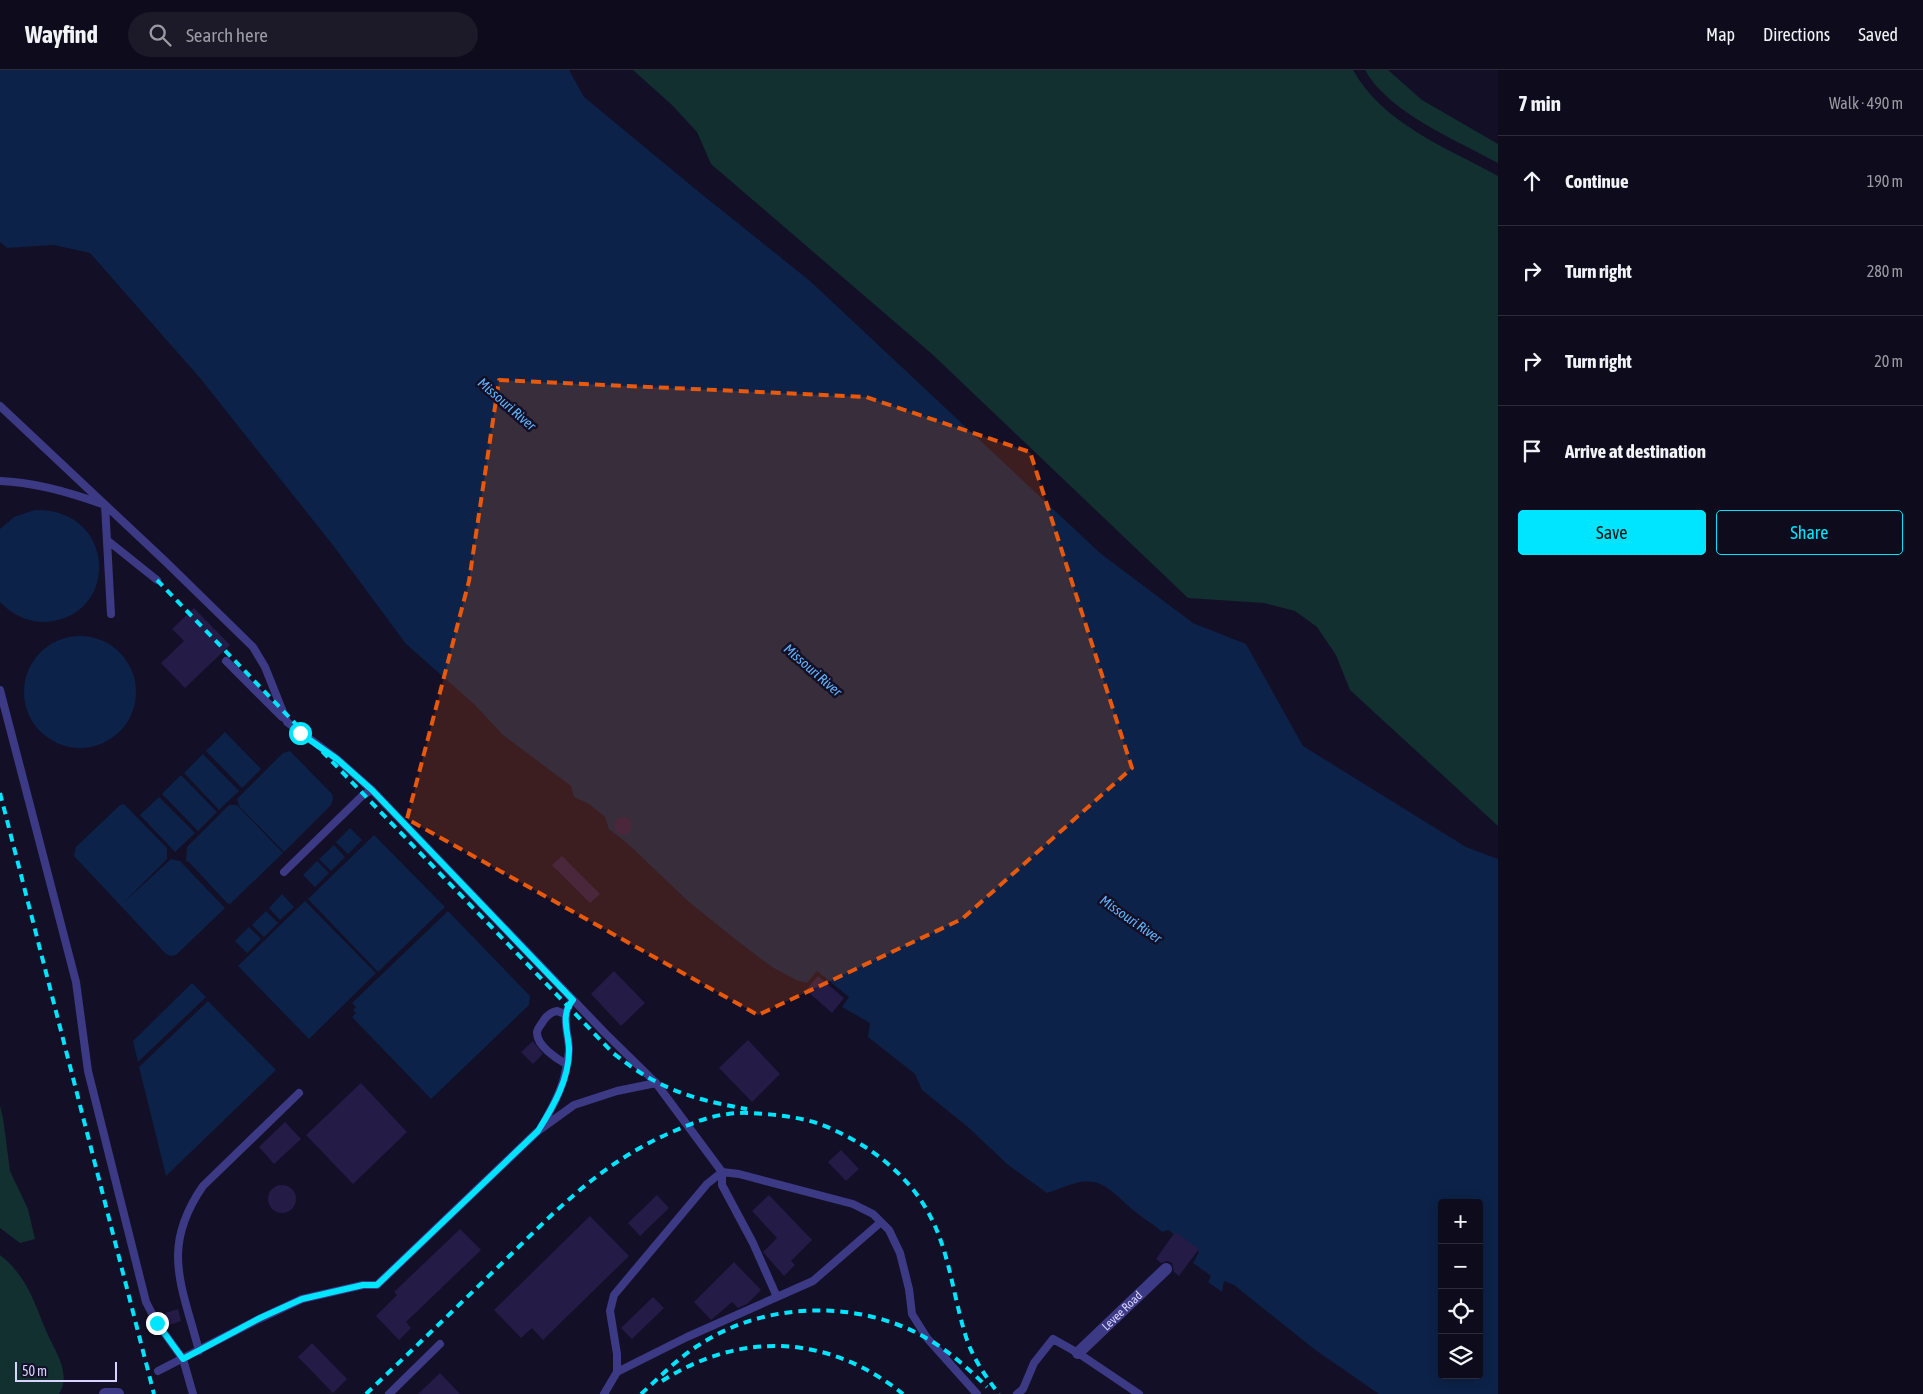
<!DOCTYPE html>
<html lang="en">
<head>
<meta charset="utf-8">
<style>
  body { margin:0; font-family:"Asap Condensed",sans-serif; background:#1c1929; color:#f1f3f6 }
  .controls { position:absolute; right:15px; bottom:15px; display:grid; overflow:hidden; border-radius:5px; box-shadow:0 2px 12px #0003 }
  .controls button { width:45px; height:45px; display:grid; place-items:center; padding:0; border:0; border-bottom:1px solid #2e2b3b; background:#0e0b1c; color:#f1f3f6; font:25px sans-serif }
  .scale { position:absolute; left:15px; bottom:12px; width:102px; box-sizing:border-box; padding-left:5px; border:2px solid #d9d4ff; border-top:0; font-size:14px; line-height:18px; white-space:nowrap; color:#d9d4ff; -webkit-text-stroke:4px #130f26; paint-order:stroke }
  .stop { position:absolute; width:15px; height:15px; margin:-11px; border:4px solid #00e5ff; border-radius:50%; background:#fff }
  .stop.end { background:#00e5ff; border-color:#fff; box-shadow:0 1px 5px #0008 }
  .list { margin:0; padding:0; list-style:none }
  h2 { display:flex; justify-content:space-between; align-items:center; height:65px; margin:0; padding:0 20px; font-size:21px }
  h2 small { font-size:16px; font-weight:400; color:#9b9ba3 }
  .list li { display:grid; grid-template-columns:32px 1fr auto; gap:15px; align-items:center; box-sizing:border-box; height:90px; padding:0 20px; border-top:1px solid #2e2b3b }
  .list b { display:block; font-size:19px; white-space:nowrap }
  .list em { font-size:16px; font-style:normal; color:#9b9ba3 }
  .actions { display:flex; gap:10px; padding:15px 20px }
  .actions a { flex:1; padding:11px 0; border:1px solid #00e5ff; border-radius:5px; text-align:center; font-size:18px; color:#00e5ff }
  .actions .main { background:#00e5ff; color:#111 }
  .icon { flex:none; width:28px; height:28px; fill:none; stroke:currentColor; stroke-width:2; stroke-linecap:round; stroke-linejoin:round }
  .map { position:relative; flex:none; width:1498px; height:1324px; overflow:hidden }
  header { display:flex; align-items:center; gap:30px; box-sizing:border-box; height:70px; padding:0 25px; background:#0e0b1c; border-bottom:1px solid #2e2b3b }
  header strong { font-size:24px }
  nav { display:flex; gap:28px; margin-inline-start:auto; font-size:18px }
  .search { width:350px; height:45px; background:#1c1929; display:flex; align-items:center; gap:12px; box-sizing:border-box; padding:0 18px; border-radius:28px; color:#9b9ba3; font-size:19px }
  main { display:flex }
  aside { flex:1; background:#0e0b1c }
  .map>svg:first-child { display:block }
  .green { fill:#12302f }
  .water { fill:#0c2248; fill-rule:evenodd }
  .building { fill:#241b47 }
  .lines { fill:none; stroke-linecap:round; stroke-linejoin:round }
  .service { stroke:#3d3a85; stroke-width:8 }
  .minor { stroke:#3d3a85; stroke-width:12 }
  .rail { stroke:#00e5ff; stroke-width:4; stroke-dasharray:8 6; stroke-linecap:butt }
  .route { stroke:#00e5ff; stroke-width:6 }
  .marked { fill:#e8590c; fill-opacity:0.2; stroke:#e8590c; stroke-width:4; stroke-dasharray:10 6; stroke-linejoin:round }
  .labels { text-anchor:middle; stroke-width:5; stroke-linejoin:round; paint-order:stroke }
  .street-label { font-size:12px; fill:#d9d4ff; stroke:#130f26 }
  .water-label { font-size:14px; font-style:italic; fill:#62b6ff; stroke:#130f26 }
</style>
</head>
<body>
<header>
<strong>Wayfind</strong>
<div class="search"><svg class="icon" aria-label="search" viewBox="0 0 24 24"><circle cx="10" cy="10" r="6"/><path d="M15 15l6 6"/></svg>Search here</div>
<nav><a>Map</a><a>Directions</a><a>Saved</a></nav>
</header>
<main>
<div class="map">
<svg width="1498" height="1324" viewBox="0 0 1498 1324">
  <rect width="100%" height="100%" fill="#130f26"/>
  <path class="green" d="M633,0H1353C1382,53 1447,78 1498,106V756L1350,620L1336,585L1317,557L1295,541L1264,533L1188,528L932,284L711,94L697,62L672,35Z
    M1365,0H1388L1422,30L1498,74V93C1456,70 1389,43 1365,0Z
    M0,1036L3,1048L10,1101L28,1139L35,1169L20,1173L0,1158Z
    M0,1185C27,1206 34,1232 47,1263C55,1281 72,1304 59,1324H0Z"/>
  <path class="water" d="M0,0H569L584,27L699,122L810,211L1100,483L1193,553L1246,574L1303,676L1466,777L1498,789V1324H1379L1314,1279L1234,1215L1224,1211L1222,1222L1208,1212L1211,1206L1193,1193L1199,1182L1168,1160L1162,1162C1154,1154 1145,1150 1137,1143C1124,1134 1109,1114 1093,1112C1078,1109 1061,1119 1047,1123L1007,1094L969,1058L922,1020L915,1004L868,967L870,953L842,937L849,927L817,901L807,913L796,910L772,897L740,873L689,832L628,774L609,759L605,747L589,734L574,727L571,716L503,665L475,635L406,574L332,474L200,308L90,183L54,175L7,178L0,172ZM1442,1133H1479V1305H1442Z
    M35,440C118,438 120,549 44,552C27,552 11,544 0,532V459L14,447Z
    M24 622a56 56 0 1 1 112 0a56 56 0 1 1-112 0Z
    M225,662L261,699L242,718L206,681Z
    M290,681L332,724L333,729L331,735L284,782L239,736L237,729L283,683Z
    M203,684L239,721L219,740L184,703Z
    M181,705L217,742L198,761L162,724Z
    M159,727L195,763L175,782L140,745Z
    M124,734L167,778V789L123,833L171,789L180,791L225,838L176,885L170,886L165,883L74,786L76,777L120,735Z
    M229,735H237L283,783L230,834L227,833L188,791L186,792L187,777Z
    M350,758L362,770L348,784L336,772Z
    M374,765L445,837L378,902L308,829Z
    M334,775L345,787L331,801L319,789Z
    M317,791L329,803L315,817L303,805Z
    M282,824L294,837L280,850L269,838Z
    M305,831L376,903L309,969L238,896Z
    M266,841L278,853L264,867L252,855Z
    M448,841L530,926L529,935L431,1029L352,947L356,943L353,940L356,937L352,933Z
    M249,857L261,869L247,883L235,871Z
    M192,913L206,927L138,992L133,971Z
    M208,931L276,1000L166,1106L139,997Z"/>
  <path class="building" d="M194,538L230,575L185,618L161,593L184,571L172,559Z
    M614 756a9 9 0 1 1 18 0a9 9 0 1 1-18 0Z
    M562,786L600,824L590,833L552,795Z
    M614,901L645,933L621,956L591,924Z
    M818,906L844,928L832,943L806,920Z
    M748,970L780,1004L752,1032L719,998Z
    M533,971L543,984L533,994L521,982Z
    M361,1013L407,1062L353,1114L306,1065Z
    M285,1052L301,1069L274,1094L259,1077Z
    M841,1080L859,1099L846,1111L828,1092Z
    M268 1129a14 14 0 1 1 28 0a14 14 0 1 1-28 0Z
    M657,1125L669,1138L640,1166L628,1153Z
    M769,1125L812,1170L791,1191L795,1195L784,1206L763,1182L777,1168L752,1141Z
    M590,1146L629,1186L543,1270L532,1258L521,1268L494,1240Z
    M460,1159L481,1180L406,1252L411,1258L399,1270L376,1246L397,1225L394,1222Z
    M1175,1162L1199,1179L1179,1206L1174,1202L1172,1193L1168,1191L1161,1193L1156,1189Z
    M734,1192L761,1220L747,1234L738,1238L732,1232L711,1250L694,1232Z
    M653,1227L664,1238L632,1269L621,1258Z
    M178,1239L181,1251L169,1255L165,1243Z
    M312,1273L347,1309L333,1323L298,1287Z
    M440,1303L460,1324H418Z"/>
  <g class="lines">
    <path class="service" d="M0,336L166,492L253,577L265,597L287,652L337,689L372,720L604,962L656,1013L722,1102L739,1104L853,1134L873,1144L889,1160L900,1183L909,1219L912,1244L927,1268L977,1324
      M0,411C35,412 72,423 105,435L111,544
      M107,470L157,510
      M226,591L282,647
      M0,620L76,912L88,1001L146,1232L157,1253L183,1289L193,1324
      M284,802L363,725L372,720
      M565,944L557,941C550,942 546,946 542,953C540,956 537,959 537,963C537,976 557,989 566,994
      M541,1057C550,1042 559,1026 564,1008C566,999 569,987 569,978C568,961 560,944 573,930
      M722,1102V1115L753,1173L777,1227
      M199,1281C182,1215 160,1178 203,1116L299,1023
      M158,1301L259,1249L302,1229L363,1215H377L538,1061L574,1035L617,1021L656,1013
      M617,1302L687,1267L813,1211L881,1152
      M389,1324L440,1274
      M604,1324L617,1302V1284L610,1241L614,1225L707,1114L722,1102
      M1017,1324L1023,1319L1034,1293L1053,1269L1078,1283L1139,1324"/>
    <g class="minor">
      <path id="s1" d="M1078,1283L1166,1199"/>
      <path d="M105,1324H118"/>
    </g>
    <path class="rail" d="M157,510L613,983C658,1019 691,1029 747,1039
      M0,723L154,1324
      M662,1311C742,1260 829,1265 903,1324
      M366,1324C410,1282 453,1241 496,1199C553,1144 598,1094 672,1062C690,1054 709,1046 728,1044C740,1042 752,1043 764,1044C789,1046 811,1049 834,1060C865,1074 894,1095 915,1122C950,1168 950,1218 967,1270C974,1290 986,1307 999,1324
      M641,1324C660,1307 678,1288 699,1275C765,1231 860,1229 928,1269C950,1282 969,1299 987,1317"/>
  </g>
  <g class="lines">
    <path class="route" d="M157,1253L183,1289L260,1248L302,1229L363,1215H377L538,1061C553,1037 570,1008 569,978C568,961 560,944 573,930L372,720L337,689L300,663"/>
  </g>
  <path class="marked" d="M499,310L866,327L1030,382L1132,698L962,849L758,945L407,749L469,511Z"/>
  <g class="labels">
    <g class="street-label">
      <text dy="4" stroke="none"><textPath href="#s1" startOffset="61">Levee Road</textPath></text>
    </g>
    <g class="water-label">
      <text transform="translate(507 334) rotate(41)" y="5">Missouri River</text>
      <text transform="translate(813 600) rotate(41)" y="5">Missouri River</text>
      <text transform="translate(1131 849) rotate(35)" y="5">Missouri River</text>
    </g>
  </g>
</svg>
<div class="controls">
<button>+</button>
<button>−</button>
<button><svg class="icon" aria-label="locate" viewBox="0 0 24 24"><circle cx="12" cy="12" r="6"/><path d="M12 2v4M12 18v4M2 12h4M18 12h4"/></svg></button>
<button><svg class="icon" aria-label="layers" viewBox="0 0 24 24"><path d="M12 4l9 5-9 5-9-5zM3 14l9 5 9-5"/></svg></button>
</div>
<div class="scale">50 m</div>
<div class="stop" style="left:300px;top:663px"></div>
<div class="stop end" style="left:157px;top:1253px"></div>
</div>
<aside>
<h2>7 min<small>Walk · 490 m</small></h2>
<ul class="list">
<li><svg class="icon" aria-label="ahead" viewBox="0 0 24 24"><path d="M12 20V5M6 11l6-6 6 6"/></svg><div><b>Continue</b></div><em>190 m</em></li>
<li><svg class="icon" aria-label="right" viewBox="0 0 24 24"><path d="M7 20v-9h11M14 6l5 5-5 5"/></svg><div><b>Turn right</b></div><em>280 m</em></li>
<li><svg class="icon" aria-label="right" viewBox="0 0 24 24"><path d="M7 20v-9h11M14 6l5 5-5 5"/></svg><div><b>Turn right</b></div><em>20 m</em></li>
<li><svg class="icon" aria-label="arrive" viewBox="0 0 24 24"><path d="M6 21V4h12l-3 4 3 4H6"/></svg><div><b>Arrive at destination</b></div></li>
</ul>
<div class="actions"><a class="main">Save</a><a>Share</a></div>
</aside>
</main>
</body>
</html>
